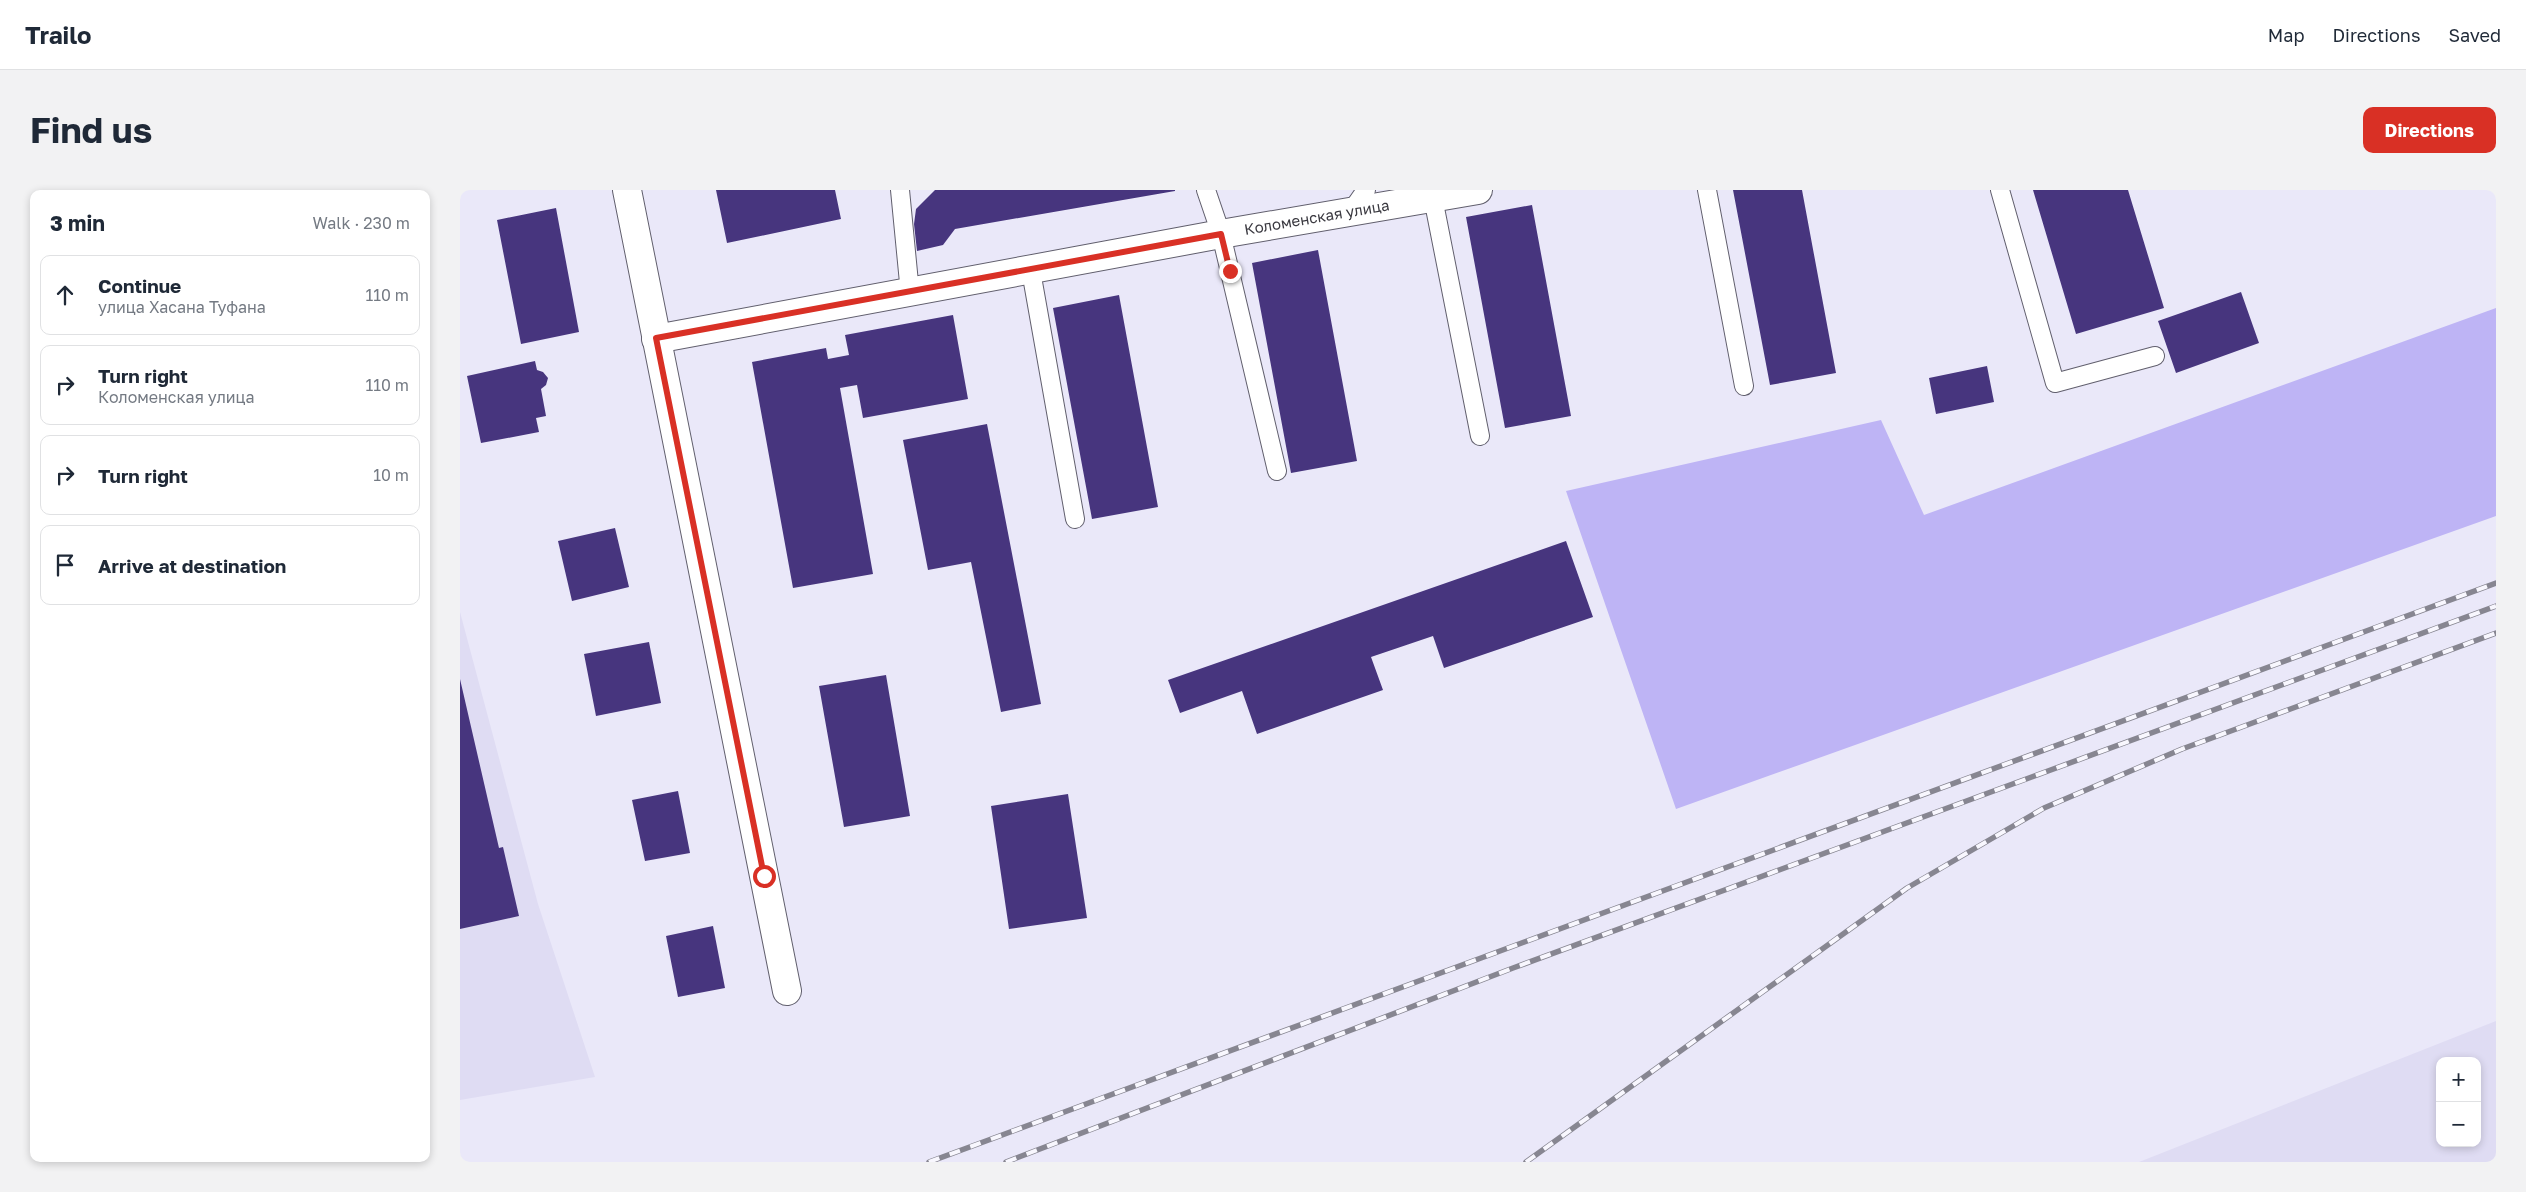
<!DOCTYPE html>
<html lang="en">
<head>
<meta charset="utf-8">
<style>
  body { margin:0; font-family:"Golos Text",sans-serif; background:#f2f2f3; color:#1f2937 }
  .controls { position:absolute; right:15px; bottom:15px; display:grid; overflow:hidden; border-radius:10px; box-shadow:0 2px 8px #0003 }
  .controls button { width:45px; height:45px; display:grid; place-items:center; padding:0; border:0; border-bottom:1px solid #e0e1e3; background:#fff; color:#1f2937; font:25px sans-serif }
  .stop { position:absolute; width:15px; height:15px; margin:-11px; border:4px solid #d93025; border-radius:50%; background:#fff }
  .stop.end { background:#d93025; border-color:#fff; box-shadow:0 1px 5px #0008 }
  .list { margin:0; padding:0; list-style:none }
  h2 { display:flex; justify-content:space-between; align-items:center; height:65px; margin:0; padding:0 20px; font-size:21px }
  h2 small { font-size:16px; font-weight:400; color:#747a83 }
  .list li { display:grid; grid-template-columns:32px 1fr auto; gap:15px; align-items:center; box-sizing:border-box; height:80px; margin:0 10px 10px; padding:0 10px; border:1px solid #e0e1e3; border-radius:10px }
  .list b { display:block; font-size:19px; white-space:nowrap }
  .list p { margin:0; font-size:16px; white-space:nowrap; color:#747a83 }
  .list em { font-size:16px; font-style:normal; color:#747a83 }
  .icon { flex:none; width:28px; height:28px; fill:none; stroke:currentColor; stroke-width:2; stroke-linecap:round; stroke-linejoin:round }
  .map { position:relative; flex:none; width:2036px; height:972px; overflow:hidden; border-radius:10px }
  header { display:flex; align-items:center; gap:30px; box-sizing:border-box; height:70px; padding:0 25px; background:#fff; border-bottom:1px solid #e0e1e3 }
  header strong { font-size:24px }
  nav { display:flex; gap:28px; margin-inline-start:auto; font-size:18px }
  .intro { display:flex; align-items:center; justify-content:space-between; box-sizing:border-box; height:120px; padding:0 30px }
  h1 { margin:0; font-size:35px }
  .button { padding:12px 22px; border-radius:10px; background:#d93025; color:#fff; font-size:18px; font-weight:700 }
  main { display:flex; gap:30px; padding:0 30px }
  aside { flex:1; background:#fff; border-radius:10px; box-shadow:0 2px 8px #0003 }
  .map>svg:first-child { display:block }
  .built { fill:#dfdcf3; fill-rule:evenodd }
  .green { fill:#beb4f5 }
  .building { fill:#47357e }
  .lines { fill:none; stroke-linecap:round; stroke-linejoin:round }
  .service-casing { stroke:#615f6d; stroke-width:20 }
  .minor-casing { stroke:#615f6d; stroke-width:30 }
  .service { stroke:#fff; stroke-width:18 }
  .minor { stroke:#fff; stroke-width:28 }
  .rail-casing { stroke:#878691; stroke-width:5.5 }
  .rail { stroke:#f8f7fe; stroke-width:4; stroke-dasharray:11; stroke-linecap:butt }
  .route { stroke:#d93025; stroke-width:6 }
  .labels { text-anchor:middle; stroke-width:5; stroke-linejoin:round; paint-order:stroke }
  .street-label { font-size:15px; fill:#3b3a41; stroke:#f8f7fe }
</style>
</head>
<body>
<header>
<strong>Trailo</strong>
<nav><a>Map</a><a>Directions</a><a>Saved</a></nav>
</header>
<div class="intro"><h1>Find us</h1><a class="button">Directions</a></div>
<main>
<aside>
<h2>3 min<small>Walk · 230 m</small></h2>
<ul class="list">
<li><svg class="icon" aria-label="ahead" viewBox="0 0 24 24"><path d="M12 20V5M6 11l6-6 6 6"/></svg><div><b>Continue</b><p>улица Хасана Туфана</p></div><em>110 m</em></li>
<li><svg class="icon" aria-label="right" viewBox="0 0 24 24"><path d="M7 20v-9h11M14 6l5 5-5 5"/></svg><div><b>Turn right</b><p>Коломенская улица</p></div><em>110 m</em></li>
<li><svg class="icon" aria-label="right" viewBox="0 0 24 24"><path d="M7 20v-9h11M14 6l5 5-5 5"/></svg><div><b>Turn right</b></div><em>10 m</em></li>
<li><svg class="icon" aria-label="arrive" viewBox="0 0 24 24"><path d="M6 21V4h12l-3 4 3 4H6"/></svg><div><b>Arrive at destination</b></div></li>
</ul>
</aside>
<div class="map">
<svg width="2036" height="972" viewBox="0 0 2036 972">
  <rect width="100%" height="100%" fill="#eae8f9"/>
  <path class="built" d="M0,422L78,714L135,887L0,910Z
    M2036,831V972H1679ZM1980,871H2017V953H1980Z"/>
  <path class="green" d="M2036,118V326L1216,619L1106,301L1421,230L1464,325Z"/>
  <path class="building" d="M256,0H375L381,29L267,53Z
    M475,0H715V1L495,39L483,55L457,61L454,34L456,19Z
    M1273,0H1342L1376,183L1310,195Z
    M1573,0H1668L1704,118L1616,144Z
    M1072,15L1111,226L1045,238L1006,27Z
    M96,18L119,142L61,154L37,30Z
    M858,60L897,271L831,283L792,73Z
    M1781,102L1799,153L1716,183L1698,131Z
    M659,105L698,317L632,329L593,118Z
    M493,125L508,209L403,228L397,195L380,198L413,384L333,398L292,172L366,158L368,169L389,165L385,145Z
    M75,171L77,180L83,182L88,188L86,195L81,199L86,226L76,228L79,242L21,253L7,186Z
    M1527,176L1534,212L1476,224L1469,188Z
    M527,234L581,514L541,522L511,372L468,380L443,250Z
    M155,338L169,397L112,411L98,351Z
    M1106,351L1133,427L984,478L973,446L911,467L923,500L797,544L782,501L720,523L708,490Z
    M189,452L201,513L136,526L124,464Z
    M426,485L450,626L384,637L359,496Z
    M0,489L39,658L43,657L59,726L0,739Z
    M218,601L230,663L185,671L172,610Z
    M608,604L627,728L549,739L531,616Z
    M253,736L265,798L218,807L206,746Z"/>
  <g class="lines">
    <g class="service-casing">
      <path id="service" d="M440,0L450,103
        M746,0L761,44L817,281
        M1247,0L1284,196
        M1540,0L1595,193L1695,166
        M973,8L1020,246
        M890,23L906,0
        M571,81L615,329"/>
    </g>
    <g class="minor-casing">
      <g id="minor">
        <path d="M167,0L327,801"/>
        <path id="s1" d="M196,149L761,44L1018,0"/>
      </g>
    </g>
    <use href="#service" class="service"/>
    <use href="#minor" class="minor"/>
    <g class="rail-casing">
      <path id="rail" d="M469,972L2036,393
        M546,972L1053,778L2036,416
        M1066,972L1447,698L1584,618L1722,559L2036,443"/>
    </g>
    <use href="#rail" class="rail"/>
  </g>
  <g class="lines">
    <path class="route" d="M304,686L196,148L761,44L770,81"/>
  </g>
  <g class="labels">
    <g class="street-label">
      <text dy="5" stroke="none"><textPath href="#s1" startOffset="672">Коломенская улица</textPath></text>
    </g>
  </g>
</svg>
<div class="controls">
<button>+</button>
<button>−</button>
</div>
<div class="stop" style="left:304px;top:686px"></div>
<div class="stop end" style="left:770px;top:81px"></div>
</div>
</main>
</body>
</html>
